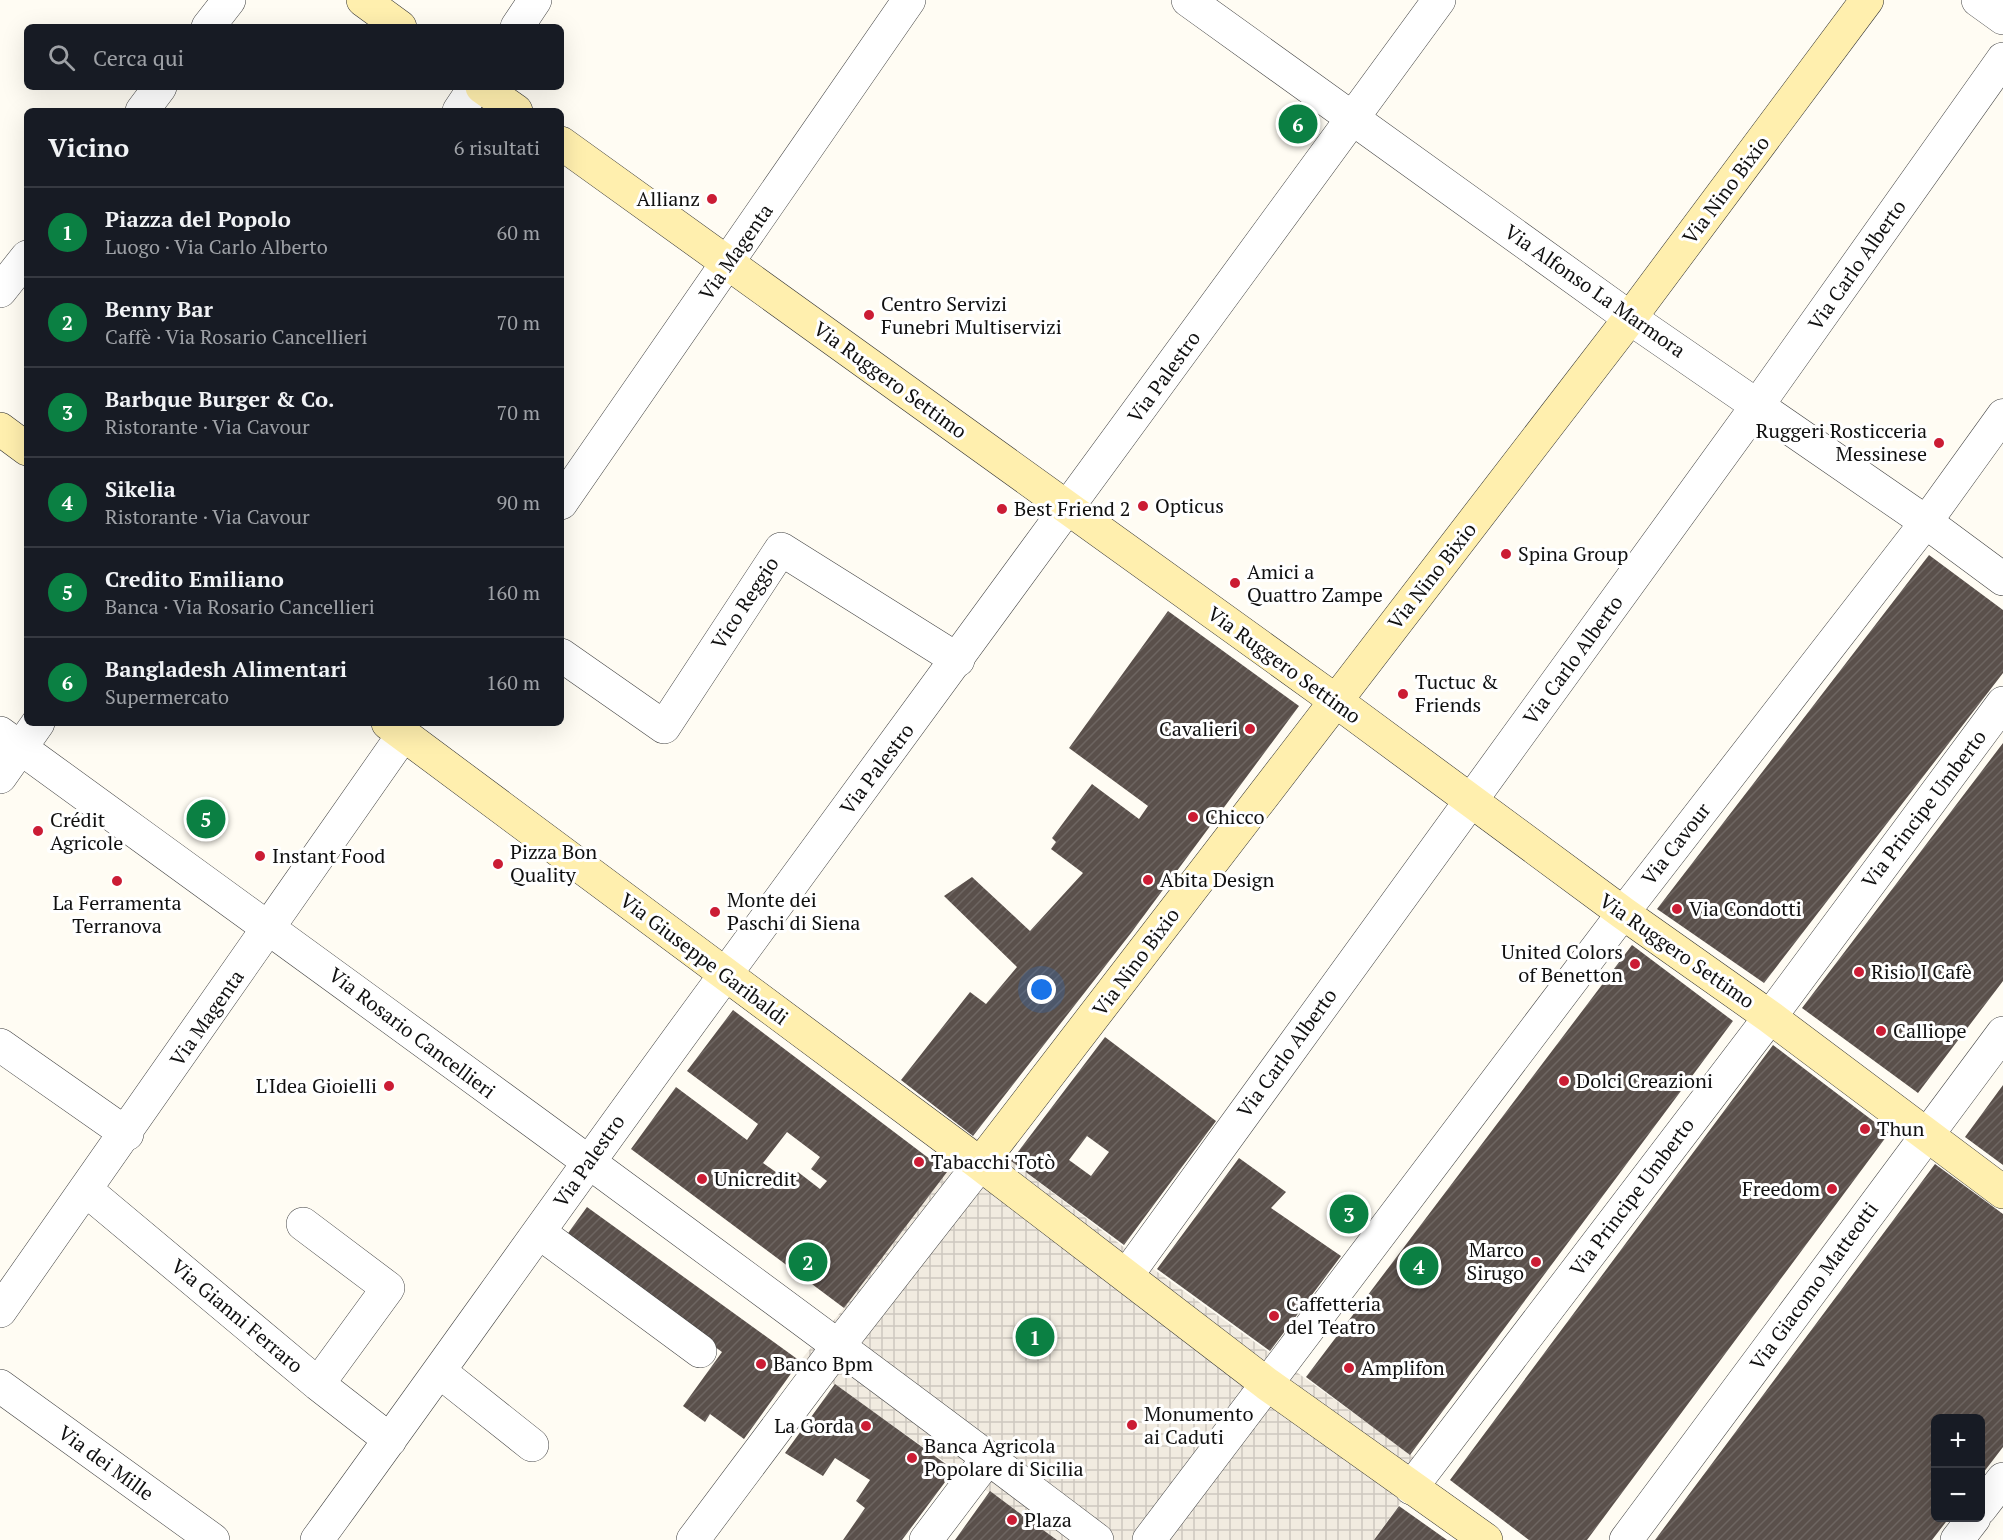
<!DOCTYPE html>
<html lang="it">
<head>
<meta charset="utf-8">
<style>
  body { margin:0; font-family:"PT Serif",serif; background:#20242c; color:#f1f3f6 }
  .controls { position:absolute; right:18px; bottom:18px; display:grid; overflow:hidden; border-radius:9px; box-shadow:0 6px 24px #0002 }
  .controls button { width:54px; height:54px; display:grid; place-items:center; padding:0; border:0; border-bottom:2px solid #363941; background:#171b24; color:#f1f3f6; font:30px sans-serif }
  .you { position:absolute; left:1042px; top:990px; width:21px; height:21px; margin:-15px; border:4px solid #fff; border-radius:50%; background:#1a73e8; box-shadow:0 0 0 9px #1a73e833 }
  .badge { display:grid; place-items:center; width:39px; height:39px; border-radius:50%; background:#0b8043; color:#fff; font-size:20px; font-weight:700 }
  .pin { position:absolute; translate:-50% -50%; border:3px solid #fff; box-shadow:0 2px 6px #0006 }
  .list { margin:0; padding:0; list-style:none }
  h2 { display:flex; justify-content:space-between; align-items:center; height:78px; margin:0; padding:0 24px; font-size:26px }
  h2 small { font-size:20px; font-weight:400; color:#9ea1a6 }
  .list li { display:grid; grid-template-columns:39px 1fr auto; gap:18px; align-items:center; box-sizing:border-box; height:90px; padding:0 24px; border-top:2px solid #363941 }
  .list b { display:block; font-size:22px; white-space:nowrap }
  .list p { margin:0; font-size:20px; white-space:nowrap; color:#9ea1a6 }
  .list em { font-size:20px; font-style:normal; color:#9ea1a6 }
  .icon { flex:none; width:33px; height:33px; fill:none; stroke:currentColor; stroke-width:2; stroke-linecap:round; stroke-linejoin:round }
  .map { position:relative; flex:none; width:2003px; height:1540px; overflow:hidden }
  .search { position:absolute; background:#171b24; box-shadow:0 6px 24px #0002; left:24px; top:24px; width:540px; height:66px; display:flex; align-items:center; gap:15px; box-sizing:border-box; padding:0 21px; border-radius:9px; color:#9ea1a6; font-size:22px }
  .panel { position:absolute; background:#171b24; box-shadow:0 6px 24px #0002; left:24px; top:108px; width:540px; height:618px; border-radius:9px }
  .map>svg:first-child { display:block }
  .plaza { fill:url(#plaza-grid) }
  .building { fill:url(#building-hatch); fill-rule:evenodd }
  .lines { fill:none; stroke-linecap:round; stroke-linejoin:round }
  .pedestrian-casing { stroke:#434343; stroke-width:33 }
  .minor-casing { stroke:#434343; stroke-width:34 }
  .tertiary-casing { stroke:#434343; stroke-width:34 }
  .secondary-casing { stroke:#323232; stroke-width:34 }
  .pedestrian { stroke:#fff; stroke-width:32 }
  .minor { stroke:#fff; stroke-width:33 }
  .tertiary { stroke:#fff; stroke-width:33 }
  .secondary { stroke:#ffefae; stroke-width:33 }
  .poi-dot { fill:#cb1c34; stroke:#fff; stroke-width:2 }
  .labels { text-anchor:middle; stroke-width:6; stroke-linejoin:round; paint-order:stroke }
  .street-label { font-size:20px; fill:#101010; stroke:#fff }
  .poi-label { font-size:20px; fill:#101010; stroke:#fff; text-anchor:start }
</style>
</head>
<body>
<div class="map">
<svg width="2003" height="1540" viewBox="0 0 2003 1540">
  <defs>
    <pattern id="plaza-grid" width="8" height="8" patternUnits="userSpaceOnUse" patternTransform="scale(1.5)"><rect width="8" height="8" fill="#f1ebe0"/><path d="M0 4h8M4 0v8" fill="none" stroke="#cec8bf"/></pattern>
    <pattern id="building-hatch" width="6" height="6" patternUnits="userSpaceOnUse" patternTransform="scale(1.5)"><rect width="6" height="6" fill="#5a504b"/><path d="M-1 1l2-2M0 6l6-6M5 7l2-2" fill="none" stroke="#6d6561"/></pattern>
  </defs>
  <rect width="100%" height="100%" fill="#fffcf3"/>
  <path class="plaza" d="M973,1136L1011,1161L1138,1258L1427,1466L1374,1540H1057L800,1361L844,1308Z"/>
  <path class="building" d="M1929,555L2003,610V673L1764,983L1657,909Z
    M1168,611L1299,706L1131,933L973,1136L901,1080L970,992L986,1004L1017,967L944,896L972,877L1030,931L1083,873L1051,849L1056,842L1052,838L1092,784L1139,819L1148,806L1069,748Z
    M2003,743V981L1918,1093L1802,1008Z
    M1632,945L1733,1021L1410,1455L1306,1377Z
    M733,1010L947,1172L844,1308L631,1149L676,1087L747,1140L758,1124L687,1071ZM787,1132L820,1157L811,1169L827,1181L820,1189L798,1172L790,1182L763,1163Z
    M1105,1037L1216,1121L1124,1245L1011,1161ZM1087,1136L1109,1152L1091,1176L1069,1160Z
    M1773,1045L1889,1133L1587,1540H1529L1450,1480Z
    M2003,1085V1165L1965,1137Z
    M1239,1158L1286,1192L1271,1208L1341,1256L1270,1351L1157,1269Z
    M1935,1164L2003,1214V1447L1980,1477V1418H1936V1518H1949L1932,1540H1655Z
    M587,1207L800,1361L744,1439L710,1414L705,1422L683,1406L722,1352L566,1236Z
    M835,1384L954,1470L902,1540H843L865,1508L856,1501L870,1480L835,1458L823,1476L785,1453Z
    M990,1491L1018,1512L1057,1540H955Z
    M1399,1506L1447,1540H1374Z"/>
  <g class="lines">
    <g class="pedestrian-casing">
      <path id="pedestrian" d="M1267,1384L1623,913L1926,522L2003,415"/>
    </g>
    <g class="minor-casing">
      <path id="minor" d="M1978,0L2003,18
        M208,27L229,0
        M517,27L535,0
        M142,111L160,87
        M459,111L475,87
        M0,291L27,257
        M561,655L664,727L781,549L958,660
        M0,733C367,1000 735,1266 1097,1540
        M0,777L38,723
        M0,1045L127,1134
        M86,1190L318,1384L390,1440
        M303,1224L388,1288L318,1384
        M540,1233L700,1351
        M1127,1275L1757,406L2003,59
        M0,1311L403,735
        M439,1371L532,1445
        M0,1386L213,1540
        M1411,1488L1770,1017L2003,703
        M1980,1509L2003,1479
        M317,1540C454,1352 587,1162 725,975
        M693,1540L839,1345L980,1164
        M926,1540L988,1458
        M1149,1540L1267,1384
        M1626,1540L2003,1033
        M1957,1540L1974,1518"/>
    </g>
    <g class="tertiary-casing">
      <path id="tertiary" d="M1188,0L1630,318L1926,522L2003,579
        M561,503L909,0
        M725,975L1439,0"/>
    </g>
    <g class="secondary-casing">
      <path id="secondary" d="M363,0L400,27
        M482,87L516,111
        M561,143L1336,701L1623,913L1770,1017L2003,1192
        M0,429L27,449
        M388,723L963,1151L1267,1384L1486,1540
        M980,1164L1630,318L1867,0"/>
    </g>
    <use href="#pedestrian" class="pedestrian"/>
    <use href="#minor" class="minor"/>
    <use href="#tertiary" class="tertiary"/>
    <use href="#secondary" class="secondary"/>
  </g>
  <g class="poi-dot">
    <circle cx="712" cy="199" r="6"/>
    <circle cx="869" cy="315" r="6"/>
    <circle cx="1939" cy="443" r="6"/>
    <circle cx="1143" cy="506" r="6"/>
    <circle cx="1002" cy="509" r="6"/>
    <circle cx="1506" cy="554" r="6"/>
    <circle cx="1235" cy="583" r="6"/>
    <circle cx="1403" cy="694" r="6"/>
    <circle cx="1250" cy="729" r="6"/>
    <circle cx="1193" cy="817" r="6"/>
    <circle cx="38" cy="831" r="6"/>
    <circle cx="260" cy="856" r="6"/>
    <circle cx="498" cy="864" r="6"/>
    <circle cx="1148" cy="880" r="6"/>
    <circle cx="117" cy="881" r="6"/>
    <circle cx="1677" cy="909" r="6"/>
    <circle cx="715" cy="912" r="6"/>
    <circle cx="1635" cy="964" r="6"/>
    <circle cx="1859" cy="972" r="6"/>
    <circle cx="1881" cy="1031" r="6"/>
    <circle cx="1564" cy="1081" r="6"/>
    <circle cx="389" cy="1086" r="6"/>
    <circle cx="1865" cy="1129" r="6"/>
    <circle cx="919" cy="1162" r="6"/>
    <circle cx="702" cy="1179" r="6"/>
    <circle cx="1832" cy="1189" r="6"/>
    <circle cx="1536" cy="1262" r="6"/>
    <circle cx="1274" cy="1316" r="6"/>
    <circle cx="761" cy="1364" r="6"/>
    <circle cx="1349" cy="1368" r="6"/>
    <circle cx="1132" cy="1425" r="6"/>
    <circle cx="866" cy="1426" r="6"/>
    <circle cx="912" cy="1458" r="6"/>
    <circle cx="1012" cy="1520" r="6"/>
  </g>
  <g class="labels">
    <g class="street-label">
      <text transform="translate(1726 190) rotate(-53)" y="7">Via Nino Bixio</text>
      <text transform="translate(736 252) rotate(-55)" y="7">Via Magenta</text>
      <text transform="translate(1857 265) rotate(-55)" y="7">Via Carlo Alberto</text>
      <text transform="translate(1595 291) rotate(35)" y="7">Via Alfonso La Marmora</text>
      <text transform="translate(1164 377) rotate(-54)" y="7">Via Palestro</text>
      <text transform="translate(890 380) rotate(36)" y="7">Via Ruggero Settimo</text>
      <text transform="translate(1432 576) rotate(-52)" y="7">Via Nino Bixio</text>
      <text transform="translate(745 603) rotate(-57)" y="7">Vico Reggio</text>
      <text transform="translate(1573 660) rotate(-54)" y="7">Via Carlo Alberto</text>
      <text transform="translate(1284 665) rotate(36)" y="7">Via Ruggero Settimo</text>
      <text transform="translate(877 769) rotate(-53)" y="7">Via Palestro</text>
      <text transform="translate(1924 809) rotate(-53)" y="7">Via Principe Umberto</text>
      <text transform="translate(1676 844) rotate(-52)" y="7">Via Cavour</text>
      <text transform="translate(1677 951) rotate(35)" y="7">Via Ruggero Settimo</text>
      <text transform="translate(704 959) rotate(37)" y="7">Via Giuseppe Garibaldi</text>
      <text transform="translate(1136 962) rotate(-53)" y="7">Via Nino Bixio</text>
      <text transform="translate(207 1018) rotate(-55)" y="7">Via Magenta</text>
      <text transform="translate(412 1033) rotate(37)" y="7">Via Rosario Cancellieri</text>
      <text transform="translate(1287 1053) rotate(-54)" y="7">Via Carlo Alberto</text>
      <text transform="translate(589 1161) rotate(-55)" y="7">Via Palestro</text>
      <text transform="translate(1632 1197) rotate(-53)" y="7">Via Principe Umberto</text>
      <text transform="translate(1814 1286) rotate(-54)" y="7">Via Giacomo Matteotti</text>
      <text transform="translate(237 1316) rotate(40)" y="7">Via Gianni Ferraro</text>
      <text transform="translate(106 1463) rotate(36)" y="7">Via dei Mille</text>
    </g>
    <g class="poi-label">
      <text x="700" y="206" text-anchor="end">Allianz</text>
      <text x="881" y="311">Centro Servizi<tspan x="881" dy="23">Funebri Multiservizi</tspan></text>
      <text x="1927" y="438" text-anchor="end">Ruggeri Rosticceria<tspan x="1927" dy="23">Messinese</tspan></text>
      <text x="1155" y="513">Opticus</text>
      <text x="1014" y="516">Best Friend 2</text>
      <text x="1518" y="561">Spina Group</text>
      <text x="1247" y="579">Amici a<tspan x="1247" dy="23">Quattro Zampe</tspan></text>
      <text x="1415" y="689">Tuctuc &amp;<tspan x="1415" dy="23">Friends</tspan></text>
      <text x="1238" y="736" text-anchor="end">Cavalieri</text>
      <text x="1205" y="824">Chicco</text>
      <text x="50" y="827">Crédit<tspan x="50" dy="23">Agricole</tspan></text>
      <text x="510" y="859">Pizza Bon<tspan x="510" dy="23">Quality</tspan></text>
      <text x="272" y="863">Instant Food</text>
      <text x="1160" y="887">Abita Design</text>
      <text x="727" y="907">Monte dei<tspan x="727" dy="23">Paschi di Siena</tspan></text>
      <text x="117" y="910" text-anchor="middle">La Ferramenta<tspan x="117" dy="23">Terranova</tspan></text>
      <text x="1689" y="916">Via Condotti</text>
      <text x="1623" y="959" text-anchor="end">United Colors<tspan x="1623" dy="23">of Benetton</tspan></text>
      <text x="1871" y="979">Risio I Cafè</text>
      <text x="1893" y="1038">Calliope</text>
      <text x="1576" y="1088">Dolci Creazioni</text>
      <text x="377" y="1093" text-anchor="end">L'Idea Gioielli</text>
      <text x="1877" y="1136">Thun</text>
      <text x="931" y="1169">Tabacchi Totò</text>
      <text x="714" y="1186">Unicredit</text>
      <text x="1820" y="1196" text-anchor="end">Freedom</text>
      <text x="1524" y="1257" text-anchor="end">Marco<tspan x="1524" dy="23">Sirugo</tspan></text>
      <text x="1286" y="1311">Caffetteria<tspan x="1286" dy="23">del Teatro</tspan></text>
      <text x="773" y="1371">Banco Bpm</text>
      <text x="1361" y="1375">Amplifon</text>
      <text x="1144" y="1421">Monumento<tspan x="1144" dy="23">ai Caduti</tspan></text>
      <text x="854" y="1433" text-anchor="end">La Gorda</text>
      <text x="924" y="1453">Banca Agricola<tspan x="924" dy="23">Popolare di Sicilia</tspan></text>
      <text x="1024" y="1527">Plaza</text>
    </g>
  </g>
</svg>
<div class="controls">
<button>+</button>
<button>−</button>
</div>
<div class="you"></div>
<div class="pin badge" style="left:1035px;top:1337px">1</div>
<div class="pin badge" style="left:808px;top:1262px">2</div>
<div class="pin badge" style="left:1349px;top:1214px">3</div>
<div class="pin badge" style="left:1419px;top:1266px">4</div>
<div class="pin badge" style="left:206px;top:819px">5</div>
<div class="pin badge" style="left:1298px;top:124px">6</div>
<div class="search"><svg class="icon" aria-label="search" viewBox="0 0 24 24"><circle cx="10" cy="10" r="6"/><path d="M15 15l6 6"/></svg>Cerca qui</div>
<section class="panel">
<h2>Vicino<small>6 risultati</small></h2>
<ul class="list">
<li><span class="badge">1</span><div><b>Piazza del Popolo</b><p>Luogo · Via Carlo Alberto</p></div><em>60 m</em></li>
<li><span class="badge">2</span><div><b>Benny Bar</b><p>Caffè · Via Rosario Cancellieri</p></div><em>70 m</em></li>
<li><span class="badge">3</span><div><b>Barbque Burger &amp; Co.</b><p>Ristorante · Via Cavour</p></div><em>70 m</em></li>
<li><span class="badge">4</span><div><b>Sikelia</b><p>Ristorante · Via Cavour</p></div><em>90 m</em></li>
<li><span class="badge">5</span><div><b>Credito Emiliano</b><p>Banca · Via Rosario Cancellieri</p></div><em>160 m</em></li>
<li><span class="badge">6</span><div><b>Bangladesh Alimentari</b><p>Supermercato</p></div><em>160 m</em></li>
</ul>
</section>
</div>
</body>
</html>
